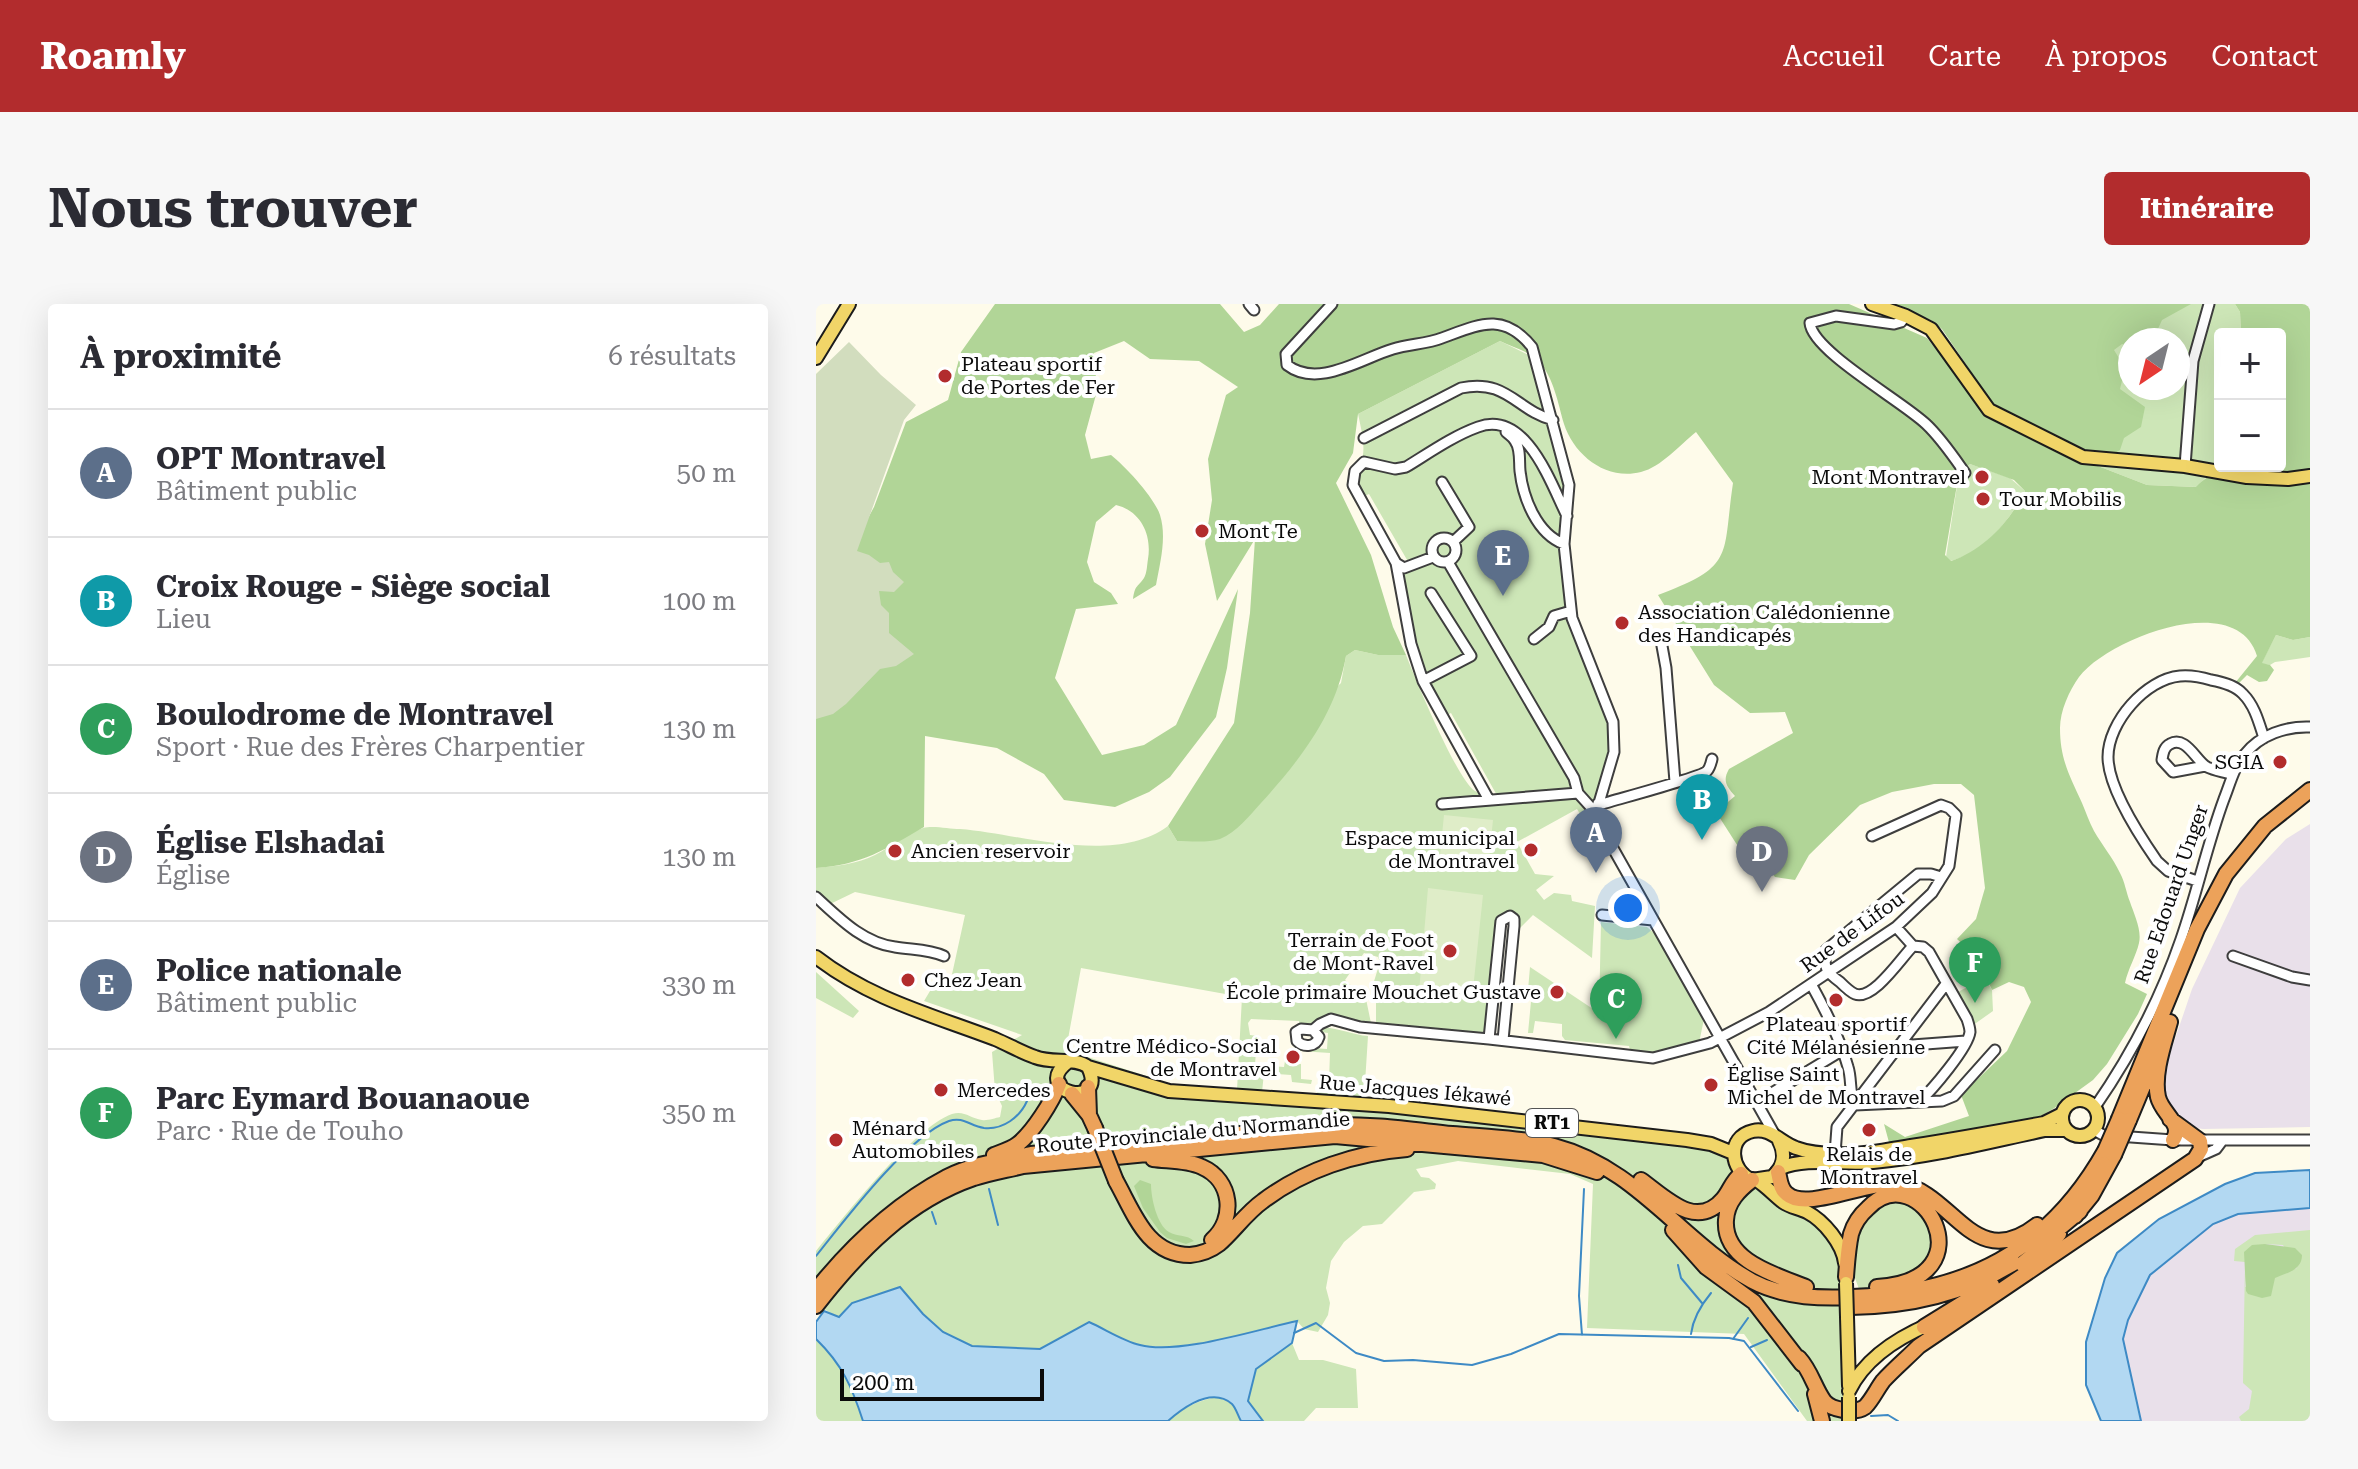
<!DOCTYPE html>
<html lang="fr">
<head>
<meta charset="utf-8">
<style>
  body { margin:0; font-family:"Roboto Serif",serif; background:#f7f7f7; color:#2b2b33 }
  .controls { position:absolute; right:24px; top:24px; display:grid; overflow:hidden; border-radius:8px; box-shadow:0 8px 32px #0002 }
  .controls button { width:72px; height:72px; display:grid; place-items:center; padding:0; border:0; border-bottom:2px solid #e1e1e2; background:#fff; color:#2b2b33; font:40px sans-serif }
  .compass { position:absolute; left:1302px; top:24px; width:72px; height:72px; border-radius:50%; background:#fff; box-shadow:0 8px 32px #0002; rotate:215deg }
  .scale { position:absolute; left:24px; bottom:20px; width:204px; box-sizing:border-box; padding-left:8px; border:4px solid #0b0b0b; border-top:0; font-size:22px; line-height:28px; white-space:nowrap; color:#0b0b0b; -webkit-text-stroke:6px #fff; paint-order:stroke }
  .you { position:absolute; left:812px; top:604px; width:28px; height:28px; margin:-20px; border:6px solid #fff; border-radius:50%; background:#1a73e8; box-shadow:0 0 0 12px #1a73e833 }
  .badge { display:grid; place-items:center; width:52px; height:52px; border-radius:50%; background:#b22c2d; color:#fff; font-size:26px; font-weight:700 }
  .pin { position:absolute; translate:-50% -66px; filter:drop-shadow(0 2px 4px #0008) }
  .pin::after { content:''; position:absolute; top:42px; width:28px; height:24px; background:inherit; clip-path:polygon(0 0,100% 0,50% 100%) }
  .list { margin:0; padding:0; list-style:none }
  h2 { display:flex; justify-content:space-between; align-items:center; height:104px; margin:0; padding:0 32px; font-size:34px }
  h2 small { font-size:26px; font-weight:400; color:#7c7c81 }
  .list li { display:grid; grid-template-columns:52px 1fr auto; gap:24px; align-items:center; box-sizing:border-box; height:128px; padding:0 32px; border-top:2px solid #e1e1e2 }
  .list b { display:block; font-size:30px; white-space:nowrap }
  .list p { margin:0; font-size:26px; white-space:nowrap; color:#7c7c81 }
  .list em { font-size:26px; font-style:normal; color:#7c7c81 }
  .map { position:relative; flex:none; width:1494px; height:1117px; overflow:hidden; border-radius:8px }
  header { display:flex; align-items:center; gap:48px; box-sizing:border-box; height:112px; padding:0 40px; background:#b22c2d; color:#fff }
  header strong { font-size:38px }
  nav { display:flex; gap:44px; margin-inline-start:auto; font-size:28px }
  .intro { display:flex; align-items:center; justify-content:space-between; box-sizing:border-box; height:192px; padding:0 48px }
  h1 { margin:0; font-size:56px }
  .button { padding:20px 36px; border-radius:8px; background:#b22c2d; color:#fff; font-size:28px; font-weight:700 }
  main { display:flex; gap:48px; padding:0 48px }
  aside { flex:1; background:#fff; border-radius:8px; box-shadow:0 8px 32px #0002 }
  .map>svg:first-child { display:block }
  .industrial { fill:#e9e0ea }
  .green { fill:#cde6b7; fill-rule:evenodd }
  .forest { fill:#b1d597; fill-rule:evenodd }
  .cemetery { fill:#d2ddbe }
  .pitch { fill:#dfedc8 }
  .water { fill:#b2d8f2; stroke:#3e8ac5; stroke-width:2 }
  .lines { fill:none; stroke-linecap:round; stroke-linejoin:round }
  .stream { stroke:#3e8ac5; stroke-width:2 }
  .minor-casing { stroke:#3e3e3e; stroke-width:13 }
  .major-casing { stroke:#1c1c1c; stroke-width:16 }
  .highway-casing { stroke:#1c1c1c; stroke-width:18 }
  .minor { stroke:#fff; stroke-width:9 }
  .major { stroke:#f1d568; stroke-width:12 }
  .highway { stroke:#eca25a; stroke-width:14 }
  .major-bridge-casing { stroke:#1c1c1c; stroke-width:16; stroke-linecap:butt }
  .highway-bridge-casing { stroke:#1c1c1c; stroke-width:18; stroke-linecap:butt }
  .major-bridge { stroke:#f1d568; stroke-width:12 }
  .highway-bridge { stroke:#eca25a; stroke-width:14 }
  .poi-dot { fill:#b22c2d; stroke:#fff; stroke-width:3 }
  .labels { text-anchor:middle; stroke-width:8; stroke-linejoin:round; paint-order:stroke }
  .shield { fill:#fff; stroke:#545454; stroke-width:2 }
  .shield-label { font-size:18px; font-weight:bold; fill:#0b0b0b }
  .poi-label { font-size:20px; fill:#0b0b0b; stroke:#fff; text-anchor:start }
  .street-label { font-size:20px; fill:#0b0b0b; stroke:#fff }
</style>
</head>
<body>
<header>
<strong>Roamly</strong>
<nav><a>Accueil</a><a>Carte</a><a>À propos</a><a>Contact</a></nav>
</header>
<div class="intro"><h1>Nous trouver</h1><a class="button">Itinéraire</a></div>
<main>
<aside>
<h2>À proximité<small>6 résultats</small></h2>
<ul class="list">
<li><span class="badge" style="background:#5c6f8a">A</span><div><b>OPT Montravel</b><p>Bâtiment public</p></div><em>50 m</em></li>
<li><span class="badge" style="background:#0f9aa8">B</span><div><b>Croix Rouge - Siège social</b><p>Lieu</p></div><em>100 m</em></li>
<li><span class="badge" style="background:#2e9e5b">C</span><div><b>Boulodrome de Montravel</b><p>Sport · Rue des Frères Charpentier</p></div><em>130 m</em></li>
<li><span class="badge" style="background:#6b7280">D</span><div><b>Église Elshadai</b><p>Église</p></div><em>130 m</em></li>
<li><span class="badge" style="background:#5c6f8a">E</span><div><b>Police nationale</b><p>Bâtiment public</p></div><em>330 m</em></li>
<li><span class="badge" style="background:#2e9e5b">F</span><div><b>Parc Eymard Bouanaoue</b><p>Parc · Rue de Touho</p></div><em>350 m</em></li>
</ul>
</aside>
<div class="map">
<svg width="1494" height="1117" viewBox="0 0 1494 1117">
  <rect width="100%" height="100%" fill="#fefbea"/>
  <path class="industrial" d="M1494,520V823L1387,825L1373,823L1357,814L1343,782L1376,685L1424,584L1470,535Z
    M1494,904V1117H1325L1307,1035L1312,1016L1334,971L1397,920L1422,910Z"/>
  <path class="green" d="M1073,0H1419L1424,8L1425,30H1404V97L1401,111L1404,116V162H1410L1391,172L1381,183L1331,181L1264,155L1176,98L1126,25L1115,16ZM1314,36H1362V84H1314Z
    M684,37L721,55L751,168L748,240L752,294L799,434L781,504L794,539L785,545L761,505L701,538L719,570L738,572L720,586L728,596L738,589L755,591L756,597L779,602L776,654L717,611L703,625V616L700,610L687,609L681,615L667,734L560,725V693L555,687L564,658L562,653L548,649L529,676L550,695L556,724L515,715L500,724L484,722L483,717L435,715L432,719L434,731L441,732L439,761L468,763L469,757L474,758V761L485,760V775L496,776L495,780L476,778L475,771L448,769L446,788L501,791L502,777H513L514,749L484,747L481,743L511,745L512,729L504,728V724C519,722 536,731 552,732L548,795L905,837L918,870L990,913L1004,924L1021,949L1026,971L1028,1117H991L928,1030L771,1024L777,880L754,870L642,857L600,865L605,873L613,874L620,880L619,885L598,888L566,920L547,922L528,938L515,957L510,984L514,999L512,1011L502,1028L488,1025L481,1017C436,1026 369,1049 325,1041C308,1038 289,1025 273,1018L224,1045L156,1042L127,1028L107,1010L84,983L23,1014L0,1000V947C28,913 97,824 136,810C148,806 154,814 166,816C171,817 179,814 184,813L186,802L179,787L176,748L206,731L108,697L117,682L133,684L149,611L39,588L10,602L0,593V564C19,562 42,560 59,551C75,543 91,529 107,524C117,521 133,525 144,525C206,530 298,562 352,522L361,537L525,379L530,352L539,346L562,351H590C599,374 641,476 659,487C666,491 676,493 683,495L635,409L626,413L607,377L583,271L594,261L553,190L544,194L537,181C551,151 549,142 542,110ZM265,664L426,693L421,786L355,780L250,746Z
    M1154,160L1194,174L1209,187C1194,216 1167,250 1134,257L1130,253L1143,169Z
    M1460,331L1477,336L1494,333V353L1459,358L1454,361L1445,360Z
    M785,618L831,623L840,631L888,715L883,739L841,749L814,746L813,742L749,736L746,732V720L719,717L717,729H712L716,687L712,686L714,663L783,709Z
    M0,668L43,707L37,714L0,694Z
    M1169,674L1176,686L1177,707L1153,724L1136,691Z
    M1075,892L1118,914V958L1071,983L1043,985L1032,955L1039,919Z
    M1494,926V1117H1425L1423,1113L1433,1105L1436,1087L1427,1079L1429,958L1418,957L1419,945L1439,931ZM1449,940L1467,941L1481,964L1429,983L1430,970Z
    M0,1035C26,1061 35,1083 47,1117H0Z
    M476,1039L483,1056H507L540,1065L542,1104H500L488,1117H447L432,1097L440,1064Z
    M402,1093L418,1101L425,1117H352C367,1104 382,1096 402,1093Z"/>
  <path class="forest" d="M179,0H404L428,28L444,21L463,0H1033L1111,34L1171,108L1264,155L1331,181L1380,183C1406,156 1430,162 1464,162V30H1425L1424,8L1419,0H1494V333L1477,336L1460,331L1446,359L1454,361L1458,366L1451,377L1443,378L1431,371L1420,382L1419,379L1441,352C1421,285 1293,334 1263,373C1253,387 1244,407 1244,424C1244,456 1254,472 1266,499C1270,508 1273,518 1278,527C1286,541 1297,554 1304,569C1309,578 1310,588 1314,598C1318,610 1326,626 1323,639C1320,652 1312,665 1309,679L1331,690L1322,710L1291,760L1277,776L1237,805L1216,817L1074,842L1068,820L1089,833L1153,812L1145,791L1191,747L1215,698L1208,683L1193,678L1176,686L1161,654L1141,635L1160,615L1169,584L1158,491L1145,480H1118L1076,488L1044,501L993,551L979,576L959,573L943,552L932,558L900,508L919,492C911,483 906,477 913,465L977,429L969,408L934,409L898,381L842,291C920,262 906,253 917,179L880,128C864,141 845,163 825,168C790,177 758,151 748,120C742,99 738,75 723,57C714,48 696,43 684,37L542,110L537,149L520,179L555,251L577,323L590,351H562L539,346L530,352C520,410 484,456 445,499C433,512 421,528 404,535C392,539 373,537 361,537L352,522L418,419L434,309L439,235L401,297L389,240L396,196L392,155L410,91L422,83L383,57L334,55L308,37L278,49L281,87L269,131L275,155L295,151C310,163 338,193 344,211C351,233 344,259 340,281L317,295C319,281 321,284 328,274C331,269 331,261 332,255C336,231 325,207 300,201L280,218L271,258L278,278L295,289L302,300L260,305L239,374L286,451L328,441L360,421L422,285L411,364L400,413L354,473L333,488L299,503L248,496L228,470L181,444L109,432L108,523C70,545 46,561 0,564V393L36,244L58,203L90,118L132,96L145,48ZM1154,160L1198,176L1209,187C1194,217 1168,246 1135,257L1129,251L1143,169Z
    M1073,0H1375L1346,16L1337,36H1314V42L1306,40L1298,46L1309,64L1304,85L1329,103L1325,123L1308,134L1304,146L1296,151L1278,150L1264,146L1199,115L1176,98L1126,25L1115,16Z
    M324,876L335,880C335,894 341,921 353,928C361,933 370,930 378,937L370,940L351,934L344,928L327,904L318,882Z
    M1449,940L1479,944L1486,951C1486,966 1471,969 1459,974L1455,992L1446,994L1432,990L1430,987L1428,948L1436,941Z"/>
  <path class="cemetery" d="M33,38L65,71L100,101L88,116L41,247L53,251L64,259L73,258L77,268L88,278L78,288L63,287L65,301L73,309V329L98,350L80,362L64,365L30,400L17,410L0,415V70Z"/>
  <path class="pitch" d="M628,511L677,516L673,555L624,551Z
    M612,584L667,591L656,695L603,688Z"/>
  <path class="water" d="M1494,866V904L1422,910L1397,920L1334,971L1312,1016L1307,1035L1325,1117H1285L1270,1081V1038L1289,974L1301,949L1343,915L1409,880L1439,869Z
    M84,983L107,1010L127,1028L156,1042L224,1045L273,1018C289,1025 307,1037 324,1041C363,1051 439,1026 481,1017L476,1039L440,1065L432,1097L447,1117H425C422,1112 420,1104 416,1100C396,1083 368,1103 352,1117H47C36,1083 26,1060 0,1035V1018L8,1007L23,1013L36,999Z"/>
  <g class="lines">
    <path class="stream" d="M173,885L182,921
      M116,908L120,920
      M0,952C28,917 92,832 133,817C147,812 154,822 168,824C187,826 204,813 211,797
      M862,961L865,974L886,999
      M478,1029L500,1019L540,1049L568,1057L597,1056L656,1061L695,1050L743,1030L913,1034L928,1037L982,1107
      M875,1030C877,1014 885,1001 895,989
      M766,1031L763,992L768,885
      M917,1035L932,1014
      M935,1043L951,1036
      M1055,1112L1072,1111L1082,1117"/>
    <g class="minor-casing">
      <path id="minor" d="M433,0L438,6
        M516,0L470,50L471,61C502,85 546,54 577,45C593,40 611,40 626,34C662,21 687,7 716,43L753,181L748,240L756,314L797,418L798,448L780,509
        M1090,12L1085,18L1078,20L1020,12L994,19C996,47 1086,97 1110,120C1125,134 1137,152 1149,169
        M690,128C693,131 697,133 699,137C705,145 703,158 704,167C707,194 721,230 748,240
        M548,134L645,84C691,74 701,107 737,116
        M1369,162L1377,57L1393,0
        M626,178L653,223L637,238
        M616 246a12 12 0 1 1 24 0a12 12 0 1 1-24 0Z
        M632,258L758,474L762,489L780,509L794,539L960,833
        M580,259L588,264L617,253
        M718,335L733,323L738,312L755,307
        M846,342L850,364L859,478
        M607,377L655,352L615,289
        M1389,462L1357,468L1346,456C1347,449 1348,443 1354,440C1370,431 1380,457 1391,463C1399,467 1409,468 1417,471
        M673,496L607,377L595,340L580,259L537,181L539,167L548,158L579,165L590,163C613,149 637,132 662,123C710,105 735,180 751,212
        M782,499L786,500C802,495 885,473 891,467C894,464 895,459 896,455
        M626,500L762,489
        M1381,577L1352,567L1341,557C1323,531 1292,484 1292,453C1292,418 1330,375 1364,372C1375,371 1385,373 1395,376C1406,378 1419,381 1427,390C1439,402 1443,419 1448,434
        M0,593C23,614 47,639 79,643C96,646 112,645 128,652
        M786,611L837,616
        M1080,623L1097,642L1107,643L1113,648L1151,715C1152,718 1154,725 1154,728C1152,744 1116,786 1103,798
        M1097,642C1085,654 1057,697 1039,690C1034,688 1028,682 1024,678C1010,668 1007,663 1010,646L1102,570H1115L1125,573
        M1417,652L1476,673L1494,676
        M995,680C1010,707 1024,734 1032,763C1036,775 1033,790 1039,801L1126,797L1138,792L1179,746
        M497,726L503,733C500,743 488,744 481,737L480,728L485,725L497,726L504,720L515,715L544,723L673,735L837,754L894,739L953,708L1080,623L1116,589L1133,562L1140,511L1133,504L1125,501L1056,532
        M673,735L685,617L694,612L698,615V622L687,736
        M1083,742L1150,737
        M941,798L1027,746
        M1279,803C1315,751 1344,696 1365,635C1381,589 1391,541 1408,495C1414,480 1418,463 1429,450C1444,431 1470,422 1494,423
        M1278,826L1287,831L1357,836H1494
        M1019,850L1021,823L1130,680
        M1382,853L1400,845L1406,837"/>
    </g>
    <g class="major-casing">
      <path id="major" d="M1056,0L1090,12L1115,25L1173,106L1267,153L1369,162L1431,173L1472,175L1494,172
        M0,54L33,0
        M0,653C54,695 116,711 179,735C193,741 205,748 219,753C236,760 260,753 272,763L353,787L573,802L871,836L895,840L917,849
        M252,758C213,788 293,807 272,763
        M1246 814a18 18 0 1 1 36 0a18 18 0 1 1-36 0Z
        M963,837C970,851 968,863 956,873L936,876C914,867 910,833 937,827C954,823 965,839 980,844C993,849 1009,850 1023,850C1047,851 1071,846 1095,842C1140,835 1184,827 1228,819L1246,810
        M965,864C991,853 1027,861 1057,858C1115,853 1172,838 1229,826H1250
        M942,877C951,883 958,891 967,898C974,903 983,904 991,908C1008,917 1027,940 1029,959
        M1031,1013L1033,1082
        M1033,1087C1049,1054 1081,1034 1114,1020"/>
    </g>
    <g class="highway-casing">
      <path id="highway" d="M1354,718C1348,740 1337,770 1342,793C1346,810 1368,820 1357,836
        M272,783L273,811
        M256,790L273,811L279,824
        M1303,815L1381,625L1410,570L1449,522L1494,486
        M1313,816L1343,744
        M178,851C186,848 196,845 202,840C217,828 236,798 243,780
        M337,855C352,857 372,856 386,863C416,876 420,915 396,936
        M962,868C964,876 964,885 971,890C991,908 1052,876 1083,880C1137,887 1157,971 1221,921
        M825,876C849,893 880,927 907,895C914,887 916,877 925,870
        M936,876C923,886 911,898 910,916C907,957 960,971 990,983
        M300,877C318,909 331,951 374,951C385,950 394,947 403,940C418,927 430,909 447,897C488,866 539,849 591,845
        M1259,912L1276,891L1298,851
        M857,926L890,963L938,998L986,1060
        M1234,932L1264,907
        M1206,960L1243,930
        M1030,973C1031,959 1032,944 1035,930C1038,920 1044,911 1052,904C1103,850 1177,976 1061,983
        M0,986C37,940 78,901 131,873C156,860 188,856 215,850C281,843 348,837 414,831C448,828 482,823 516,821C556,820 597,826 636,830C670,833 706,834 738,842C822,864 864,937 936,977C966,993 1003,995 1036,993C1149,989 1232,948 1289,847
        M0,1002C42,948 91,897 158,874C174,869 191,866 207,862L519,832L727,851L781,868
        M1035,1003C1095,1002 1147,990 1198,959
        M1108,1023L1176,981
        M983,1054C995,1067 998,1083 1008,1097C1015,1106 1039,1110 1049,1103C1056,1096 1061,1085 1067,1077C1078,1065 1091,1054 1103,1042L1379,855L1385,845L1384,837L1354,815
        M999,1090L1006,1117"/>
    </g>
    <use href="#minor" class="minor"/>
    <use href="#major" class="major"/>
    <use href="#highway" class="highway"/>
    <g class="major-bridge-casing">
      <path id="major-bridge" d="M1030,979L1031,1013
        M1033,1093V1117"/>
    </g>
    <g class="highway-bridge-casing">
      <path id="highway-bridge" d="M279,824L300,877
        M1289,847L1303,815
        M1298,851L1313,816"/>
    </g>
    <use href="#major-bridge" class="major-bridge"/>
    <use href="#highway-bridge" class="highway-bridge"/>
  </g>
  <g class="poi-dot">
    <circle cx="129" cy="72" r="8"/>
    <circle cx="1166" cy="173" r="8"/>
    <circle cx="1167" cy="195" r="8"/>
    <circle cx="386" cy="227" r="8"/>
    <circle cx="806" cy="319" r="8"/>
    <circle cx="1464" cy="458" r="8"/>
    <circle cx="715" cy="546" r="8"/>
    <circle cx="79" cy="547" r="8"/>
    <circle cx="634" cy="647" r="8"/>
    <circle cx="92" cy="676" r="8"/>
    <circle cx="741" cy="688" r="8"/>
    <circle cx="1020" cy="696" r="8"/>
    <circle cx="477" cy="753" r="8"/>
    <circle cx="895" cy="781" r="8"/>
    <circle cx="125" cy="786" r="8"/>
    <circle cx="1053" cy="826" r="8"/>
    <circle cx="20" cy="836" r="8"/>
  </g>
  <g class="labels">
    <rect class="shield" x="710" y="805" width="52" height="28" rx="6"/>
    <g class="shield-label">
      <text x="736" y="825">RT1</text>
    </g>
    <g class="poi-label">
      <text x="145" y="67">Plateau sportif<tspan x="145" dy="23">de Portes de Fer</tspan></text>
      <text x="1150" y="180" text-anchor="end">Mont Montravel</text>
      <text x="1183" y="202">Tour Mobilis</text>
      <text x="402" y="234">Mont Te</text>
      <text x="822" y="315">Association Calédonienne<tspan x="822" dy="23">des Handicapés</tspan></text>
      <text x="1448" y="465" text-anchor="end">SGIA</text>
      <text x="699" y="541" text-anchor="end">Espace municipal<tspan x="699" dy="23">de Montravel</tspan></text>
      <text x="95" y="554">Ancien reservoir</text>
      <text x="618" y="643" text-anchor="end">Terrain de Foot<tspan x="618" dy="23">de Mont-Ravel</tspan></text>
      <text x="108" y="683">Chez Jean</text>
      <text x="725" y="695" text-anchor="end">École primaire Mouchet Gustave</text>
      <text x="1020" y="727" text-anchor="middle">Plateau sportif<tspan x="1020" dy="23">Cité Mélanésienne</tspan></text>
      <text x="461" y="749" text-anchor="end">Centre Médico-Social<tspan x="461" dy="23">de Montravel</tspan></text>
      <text x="911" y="777">Église Saint<tspan x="911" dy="23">Michel de Montravel</tspan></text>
      <text x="141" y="793">Mercedes</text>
      <text x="36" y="831">Ménard<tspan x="36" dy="23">Automobiles</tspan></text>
      <text x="1053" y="857" text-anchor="middle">Relais de<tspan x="1053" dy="23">Montravel</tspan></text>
    </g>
    <g class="street-label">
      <text transform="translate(1355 590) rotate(-71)" y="7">Rue Edouard Unger</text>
      <text transform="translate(1036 628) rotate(-36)" y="7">Rue de Lifou</text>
      <text transform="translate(599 786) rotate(5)" y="7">Rue Jacques Iékawé</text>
      <text transform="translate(377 828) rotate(-5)" y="7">Route Provinciale du Normandie</text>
    </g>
  </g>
</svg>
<div class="controls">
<button>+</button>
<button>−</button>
</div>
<svg class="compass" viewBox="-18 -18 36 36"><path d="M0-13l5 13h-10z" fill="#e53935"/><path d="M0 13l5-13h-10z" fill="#7c7c81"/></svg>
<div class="scale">200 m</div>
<div class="you"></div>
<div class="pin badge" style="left:780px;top:569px;background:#5c6f8a">A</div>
<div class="pin badge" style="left:886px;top:536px;background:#0f9aa8">B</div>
<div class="pin badge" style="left:800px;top:735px;background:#2e9e5b">C</div>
<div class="pin badge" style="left:946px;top:588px;background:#6b7280">D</div>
<div class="pin badge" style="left:687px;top:292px;background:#5c6f8a">E</div>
<div class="pin badge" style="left:1159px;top:699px;background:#2e9e5b">F</div>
</div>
</main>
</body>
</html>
